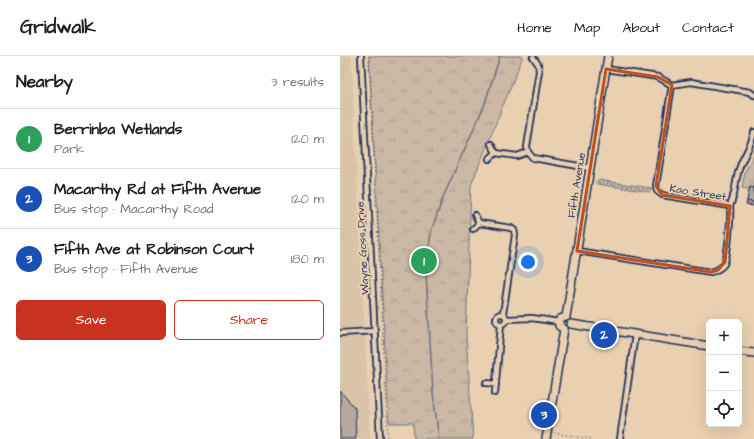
<!DOCTYPE html>
<html lang="en">
<head>
<meta charset="utf-8">
<style>
  body { margin:0; font-family:"Architects Daughter",sans-serif; background:#f6f6f6; color:#202124 }
  .controls { position:absolute; right:12px; bottom:12px; display:grid; overflow:hidden; border-radius:6px; box-shadow:0 4px 16px #0002 }
  .controls button { width:36px; height:36px; display:grid; place-items:center; padding:0; border:0; border-bottom:1px solid #e0e0e0; background:#fff; color:#202124; font:20px sans-serif }
  .you { position:absolute; left:188px; top:206px; width:14px; height:14px; margin:-10px; border:3px solid #fff; border-radius:50%; background:#1a73e8; box-shadow:0 0 0 6px #1a73e833 }
  .badge { display:grid; place-items:center; width:26px; height:26px; border-radius:50%; background:#c8321e; color:#fff; font-size:13px; font-weight:700 }
  .pin { position:absolute; translate:-50% -50%; border:2px solid #fff; box-shadow:0 1px 4px #0006 }
  .list { margin:0; padding:0; list-style:none }
  h2 { display:flex; justify-content:space-between; align-items:center; height:52px; margin:0; padding:0 16px; font-size:17px }
  h2 small { font-size:13px; font-weight:400; color:#757577 }
  .list li { display:grid; grid-template-columns:26px 1fr auto; gap:12px; align-items:center; box-sizing:border-box; height:60px; padding:0 16px; border-top:1px solid #e0e0e0 }
  .list b { display:block; font-size:15px; white-space:nowrap }
  .list p { margin:0; font-size:13px; white-space:nowrap; color:#757577 }
  .list em { font-size:13px; font-style:normal; color:#757577 }
  .actions { display:flex; gap:8px; padding:12px 16px }
  .actions a { flex:1; padding:9px 0; border:1px solid #c8321e; border-radius:6px; text-align:center; font-size:14px; color:#c8321e }
  .actions .main { background:#c8321e; color:#fff }
  .icon { flex:none; width:22px; height:22px; fill:none; stroke:currentColor; stroke-width:2; stroke-linecap:round; stroke-linejoin:round }
  .map { position:relative; flex:none; width:414px; height:383px; overflow:hidden }
  header { display:flex; align-items:center; gap:24px; box-sizing:border-box; height:56px; padding:0 20px; background:#fff; border-bottom:1px solid #e0e0e0 }
  header strong { font-size:19px }
  nav { display:flex; gap:22px; margin-inline-start:auto; font-size:14px }
  main { display:flex }
  aside { flex:1; background:#fff }
  .map>svg:first-child { display:block }
  .built { fill:#d9c4aa }
  .grass { fill:url(#grass-dots); stroke:#727481 }
  .park { fill:url(#park-tufts); stroke:#727481 }
  .lines { fill:none; stroke-linecap:round; stroke-linejoin:round }
  .stream { stroke:#6b6f7e; stroke-width:1.5 }
  .street-casing { stroke:#1b2f5e; stroke-width:8 }
  .secondary-casing { stroke:#1b2f5e; stroke-width:10 }
  .path { stroke:#1b2f5e; stroke-width:1; stroke-dasharray:1 3; stroke-linecap:butt }
  .street { stroke:#e8d0b0; stroke-width:4.5 }
  .secondary { stroke:#e8d0b0; stroke-width:7 }
  .wall { fill:#9c9086; stroke:#1b2f5e }
  .building { fill:#b5a89c; stroke:#1b2f5e }
  .marked { fill:none; stroke:#bf511c; stroke-width:3; stroke-linejoin:round }
  .labels { text-anchor:middle; stroke-width:4; stroke-linejoin:round; paint-order:stroke }
  .street-label { font-size:11px; fill:#1b2f5e; stroke:#e8d0b0 }
</style>
</head>
<body>
<header>
<strong>Gridwalk</strong>
<nav><a>Home</a><a>Map</a><a>About</a><a>Contact</a></nav>
</header>
<main>
<aside>
<h2>Nearby<small>3 results</small></h2>
<ul class="list">
<li><span class="badge" style="background:#2e9e5b">1</span><div><b>Berrinba Wetlands</b><p>Park</p></div><em>120 m</em></li>
<li><span class="badge" style="background:#1a4fb4">2</span><div><b>Macarthy Rd at Fifth Avenue</b><p>Bus stop · Macarthy Road</p></div><em>120 m</em></li>
<li><span class="badge" style="background:#1a4fb4">3</span><div><b>Fifth Ave at Robinson Court</b><p>Bus stop · Fifth Avenue</p></div><em>180 m</em></li>
</ul>
<div class="actions"><a class="main">Save</a><a>Share</a></div>
</aside>
<div class="map">
<svg width="414" height="383" viewBox="0 0 414 383">
  <defs>
    <pattern id="grass-dots" width="8" height="8" patternUnits="userSpaceOnUse"><rect width="8" height="8" fill="#cab8a4"/><path d="M2 2h.1M6 6h.1" fill="none" stroke="#ad9e90" stroke-width="1.8" stroke-linecap="round"/></pattern>
    <pattern id="park-tufts" width="24" height="20" patternUnits="userSpaceOnUse"><rect width="24" height="20" fill="#cab8a4"/><path d="M3 7l-1-3M5 7V3M7 7l1-3M15 17l-1-3M17 17v-4M19 17l1-3" fill="none" stroke="#ad9e90"/></pattern>
  </defs>
  <rect width="100%" height="100%" fill="#e8d0b0"/>
  <filter id="ink" filterUnits="userSpaceOnUse"><feTurbulence type="fractalNoise" baseFrequency=".025" numOctaves="2"/><feDisplacementMap in="SourceGraphic" scale="8" xChannelSelector="R" yChannelSelector="G"/><feConvolveMatrix kernelMatrix="1 2 1 2 8 2 1 2 1" color-interpolation-filters="sRGB"/></filter>
  <g filter="url(#ink)">
    <path class="built" d="M0,0H11L30,383H0Z"/>
    <path class="grass" d="M258,124L311,132L310,136L257,128Z"/>
    <path class="park" d="M29,0H183L131,129L126,280L133,383H74L73,367H49Z
      M414,98V134L402,132L405,116Z"/>
    <g class="lines">
      <path class="stream" d="M99,383L93,337L86,217L91,176L104,139L144,50L160,0"/>
      <g class="street-casing">
        <path id="street" d="M21,0L40,383
          M193,1L198,8L199,15L187,91L188,96L193,102L250,112
          M266,13L318,21L332,29L351,26L410,36L414,39
          M156,97L177,100L188,96
          M149,103L156,97L151,88
          M390,150C395,139 395,128 398,117C401,102 412,91 414,76
          M139,167L171,172L174,174L175,179L163,258
          M133,173L139,167L135,159
          M237,195L371,216C377,214 380,213 384,208C388,201 391,160 390,150L322,139L317,135L316,130L332,29
          M156 263a5 5 0 1 1 10 0a5 5 0 1 1-10 0Z
          M166,263L192,262L219,266
          M0,277L35,275
          M146,327L156,328
          M155,337L161,268
          M280,383L295,278"/>
      </g>
      <g class="secondary-casing">
        <path id="secondary" d="M226,261L268,0
          M231,268L369,290
          M224,273L219,270V266L220,263L226,261
          M399,295L414,297
          M206,383L224,273"/>
      </g>
      <path class="path" d="M29,0L48,383
        M255,126L312,134
        M214,377L252,383"/>
      <use href="#street" class="street"/>
      <use href="#secondary" class="secondary"/>
    </g>
    <path class="wall" d="M410,131L414,132V150L406,149Z"/>
    <path class="building" d="M410,131L414,132V146L407,145Z
      M0,335L15,352L16,383H0Z"/>
  </g>
  <path class="marked" d="M266,13L318,21L332,29L316,130L322,139L390,150L385,206L378,214L371,216L237,195Z"/>
  <g class="labels">
    <g class="street-label">
      <text transform="translate(236 129) rotate(-81)" y="4">Fifth Avenue</text>
      <text transform="translate(358 136) rotate(9)" y="4">Kao Street</text>
      <text transform="translate(22 192) rotate(-93)" y="4">Wayne Goss Drive</text>
    </g>
  </g>
</svg>
<div class="controls">
<button>+</button>
<button>−</button>
<button><svg class="icon" aria-label="locate" viewBox="0 0 24 24"><circle cx="12" cy="12" r="6"/><path d="M12 2v4M12 18v4M2 12h4M18 12h4"/></svg></button>
</div>
<div class="you"></div>
<div class="pin badge" style="left:84px;top:205px;background:#2e9e5b">1</div>
<div class="pin badge" style="left:264px;top:279px;background:#1a4fb4">2</div>
<div class="pin badge" style="left:204px;top:359px;background:#1a4fb4">3</div>
</div>
</main>
</body>
</html>
